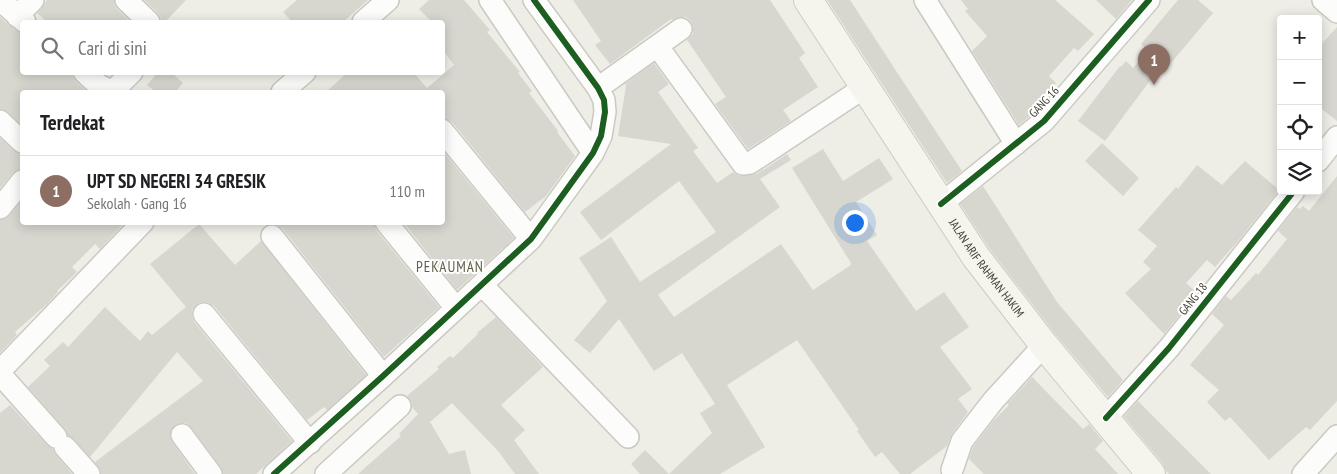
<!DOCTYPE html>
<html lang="id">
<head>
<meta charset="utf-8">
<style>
  body { margin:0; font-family:"PT Sans Narrow",sans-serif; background:#f2f2f2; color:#202124 }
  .controls { position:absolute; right:15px; top:15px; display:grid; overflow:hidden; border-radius:5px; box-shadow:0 2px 12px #0003 }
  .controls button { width:45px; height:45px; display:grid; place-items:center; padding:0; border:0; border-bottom:1px solid #e0e0e0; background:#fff; color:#202124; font:25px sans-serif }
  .you { position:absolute; left:854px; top:222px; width:18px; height:18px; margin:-12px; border:4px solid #fff; border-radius:50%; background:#1a73e8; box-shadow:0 0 0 8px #1a73e833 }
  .badge { display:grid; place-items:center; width:32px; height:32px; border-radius:50%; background:#b45309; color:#fff; font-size:16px; font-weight:700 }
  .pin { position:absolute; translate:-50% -41px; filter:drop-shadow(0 1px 2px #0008) }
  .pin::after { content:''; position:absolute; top:26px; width:18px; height:15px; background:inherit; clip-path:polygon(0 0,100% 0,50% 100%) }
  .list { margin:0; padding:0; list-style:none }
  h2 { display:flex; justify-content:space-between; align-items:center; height:65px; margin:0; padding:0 20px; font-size:21px }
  h2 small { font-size:16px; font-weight:400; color:#757577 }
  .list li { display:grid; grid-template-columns:32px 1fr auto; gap:15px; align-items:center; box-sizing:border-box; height:70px; padding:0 20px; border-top:1px solid #e0e0e0 }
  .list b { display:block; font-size:19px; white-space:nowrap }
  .list p { margin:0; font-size:16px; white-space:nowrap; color:#757577 }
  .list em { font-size:16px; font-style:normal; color:#757577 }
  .icon { flex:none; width:28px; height:28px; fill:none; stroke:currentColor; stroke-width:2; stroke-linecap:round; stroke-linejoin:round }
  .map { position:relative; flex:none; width:1337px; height:474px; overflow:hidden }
  .search { position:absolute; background:#fff; box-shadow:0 2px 12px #0003; left:20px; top:20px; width:425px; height:55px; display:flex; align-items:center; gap:12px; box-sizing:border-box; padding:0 18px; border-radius:5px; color:#757577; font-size:19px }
  .panel { position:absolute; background:#fff; box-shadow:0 2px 12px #0003; left:20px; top:90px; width:425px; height:135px; border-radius:5px }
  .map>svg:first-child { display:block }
  .building { fill:#d7d6cf }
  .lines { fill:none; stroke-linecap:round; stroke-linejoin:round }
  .minor-casing { stroke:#cac9c2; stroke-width:24 }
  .secondary-casing { stroke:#ccccbd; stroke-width:30 }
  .minor { stroke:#fcfcfb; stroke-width:21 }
  .secondary { stroke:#f6f5ed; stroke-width:28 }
  .cycleway-casing { stroke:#fff; stroke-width:9 }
  .cycleway { stroke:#1b5e20; stroke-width:6 }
  .labels { text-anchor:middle; stroke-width:4; stroke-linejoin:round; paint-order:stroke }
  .street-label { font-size:12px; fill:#434034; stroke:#fff }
  .quarter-label { font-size:15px; letter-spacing:1px; fill:#65604b; stroke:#fff }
</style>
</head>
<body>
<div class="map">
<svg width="1337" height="474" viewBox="0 0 1337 474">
  <rect width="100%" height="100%" fill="#eeede6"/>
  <path class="building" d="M47,0H114V4L117,9L131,22H47L37,13L42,8Z
    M144,0H186L165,22H161V18L158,13Z
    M297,0H368L343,22H292L283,12Z
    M429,0H464L490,30L487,32L520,72L518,73L532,91L529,93L558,131L557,132L575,156L546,196L525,212L452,122L447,119L442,118V92H326L348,72H413L427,88L454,65L442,49V22H432L419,9Z
    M573,0H770L805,53L799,58L818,87L783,110L791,121L748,149L715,104L726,97L687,40L693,34V27L691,21L686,17H680L672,20L671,19L610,64L595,45L601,41Z
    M827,0H850L904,83L962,171L947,183Z
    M961,0H1055L1094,34L1078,51L1074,48L1049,76L1056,83L1031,107L1035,112L1019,125L972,51L987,36L965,11L968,9Z
    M1096,0H1132L1116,19Z
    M1178,0H1198L1213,13L1156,81L1152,78L1105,141L1078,121L1120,66L1121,67L1126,61L1133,68L1148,51L1141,44Z
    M0,17L9,25L22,34V72H72V76L75,81L88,92H22V125L8,112L3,109H0Z
    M1337,27V121L1318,106V48Z
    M654,63L669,84L658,92L698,148L693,151L717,183L733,172L739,176H744L757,174L787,154L791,160L760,179L780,207L658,295L674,317L781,244L813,290L851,265L850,264L851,263L792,168L823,149L843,181L879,158L893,179L856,202L877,235L867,241L916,311L944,292L969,327L940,347L972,389L958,399L968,412L952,434L947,446L910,474H900L882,452L875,457L857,431L859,430L797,340L727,385L765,447L720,474H640L631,464L645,450L669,474L712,433L700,413L715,404L682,353L654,371L619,319L590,353L574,340L607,301L579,258L611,237L640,282L716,232L679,181L601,240L580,212L671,144L618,136L626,86L625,84Z
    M158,72H171L183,83L175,92H156L147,85Z
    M0,138L14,151L19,154H22V169L17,170L13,173L0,188Z
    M1102,143L1139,178L1123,196L1085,161Z
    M442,150L514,238L457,290L403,222H442Z
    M1245,161L1279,190L1238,241L1215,267L1207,260L1186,283L1197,293L1164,334L1125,293L1151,269L1143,262L1157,246L1138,230L1176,187L1178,189L1197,165L1222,185Z
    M1337,176V401L1310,430L1306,427L1269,460L1230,417L1225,421L1207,402L1219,390L1190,365L1224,325L1212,314L1226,296L1231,300L1256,273L1258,275L1287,239L1278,231L1297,207L1300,209L1303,206L1309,211Z
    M983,186L1057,302L1123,380L1108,397L1056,335L989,248L960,204Z
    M22,200V222H125L100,249L95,244L72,267L77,272L57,291L58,292L47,304L15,332L17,335L0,353V220L5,219L9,216Z
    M281,222H374L376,230L439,307L384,357L282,228L278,225Z
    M199,224L235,265L261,241L366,375L327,410L324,407L307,420L214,306L208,302H201L196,305L192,310V317L194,322L292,441L256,474H223L221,467L192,428L186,423H180L175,425L171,430L170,437L172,442L195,474H101V471L95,462L203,381L177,352L90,457L74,439L68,435L65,429L28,387L50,366L44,360L63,342L68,347L105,307L140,341L148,331L152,335L186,307L150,264Z
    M496,317L543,367L501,405L525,430L514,440L539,474H515L499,452L452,403L430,422L449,454L465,450L471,474H358L401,436L399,434L418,414L412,407V403L407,396L439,369L437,367L450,356L453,358L478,334L477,333Z
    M1032,377L1083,429L1089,424L1103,441L1095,449L1118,474H984L969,459L973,447L994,420L1009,405L1007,404Z
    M1138,401L1211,474H1169L1166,471L1163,464L1124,417Z
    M10,405L47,445L53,449L56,455L72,474H0V413Z"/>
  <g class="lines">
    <g class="minor-casing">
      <path id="minor" d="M0,0L25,22
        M126,0L149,22
        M490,0L593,153
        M925,0L1016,144
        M1323,0L1337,12
        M17,16L33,0
        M363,22L388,0
        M658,47L743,164L750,163L865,87
        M84,72C93,80 101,90 114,90L132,72
        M598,88L681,29
        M282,92L305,72
        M0,121L22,142
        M442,130L531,239
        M1318,161L1337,137
        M941,204L1044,121L1149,0
        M0,208L22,181
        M386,222L456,308
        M272,236L383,376
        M482,285L628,437
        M204,314L310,443
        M0,371L143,222
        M0,374L56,437
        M1106,418L1169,348L1294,191
        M182,435L211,474
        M65,447L89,474
        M952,470L962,441L993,401L1044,345
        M274,474L383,376L531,239L593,153L601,136L605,112L604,100L598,88L534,0
        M326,474L400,406
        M1303,474L1337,436"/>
    </g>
    <g class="secondary-casing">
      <g id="secondary">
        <path id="s1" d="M808,0L976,257L1044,345L1151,474"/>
      </g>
    </g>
    <use href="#minor" class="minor"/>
    <use href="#secondary" class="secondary"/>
    <g class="cycleway-casing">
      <path id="cycleway" d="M941,204L1044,121L1149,0
        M1106,418L1169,348L1294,191
        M274,474L383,376L531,239L593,153L601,136L605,112L604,100L598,88L534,0"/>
    </g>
    <use href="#cycleway" class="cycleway"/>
  </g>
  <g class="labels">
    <g class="street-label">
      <text transform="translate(1044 102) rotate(-47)" y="4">GANG 16</text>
      <text dy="4" stroke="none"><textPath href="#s1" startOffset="322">JALAN ARIF RAHMAN HAKIM</textPath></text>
      <text transform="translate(1193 299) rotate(-51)" y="4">GANG 18</text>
    </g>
    <g class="quarter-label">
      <text x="450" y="272">PEKAUMAN</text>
    </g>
  </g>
</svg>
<div class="controls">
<button>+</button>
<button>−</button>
<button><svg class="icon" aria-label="locate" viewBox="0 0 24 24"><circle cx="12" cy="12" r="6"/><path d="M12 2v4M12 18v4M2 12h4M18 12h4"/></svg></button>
<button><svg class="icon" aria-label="layers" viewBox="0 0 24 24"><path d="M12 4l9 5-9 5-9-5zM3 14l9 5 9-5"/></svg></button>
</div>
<div class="you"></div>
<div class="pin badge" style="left:1154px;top:85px;background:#8d6e63">1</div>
<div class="search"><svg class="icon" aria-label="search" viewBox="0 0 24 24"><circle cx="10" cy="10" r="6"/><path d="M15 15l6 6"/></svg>Cari di sini</div>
<section class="panel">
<h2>Terdekat<small></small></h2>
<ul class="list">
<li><span class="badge" style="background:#8d6e63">1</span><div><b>UPT SD NEGERI 34 GRESIK</b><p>Sekolah · Gang 16</p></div><em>110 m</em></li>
</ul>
</section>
</div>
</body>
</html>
